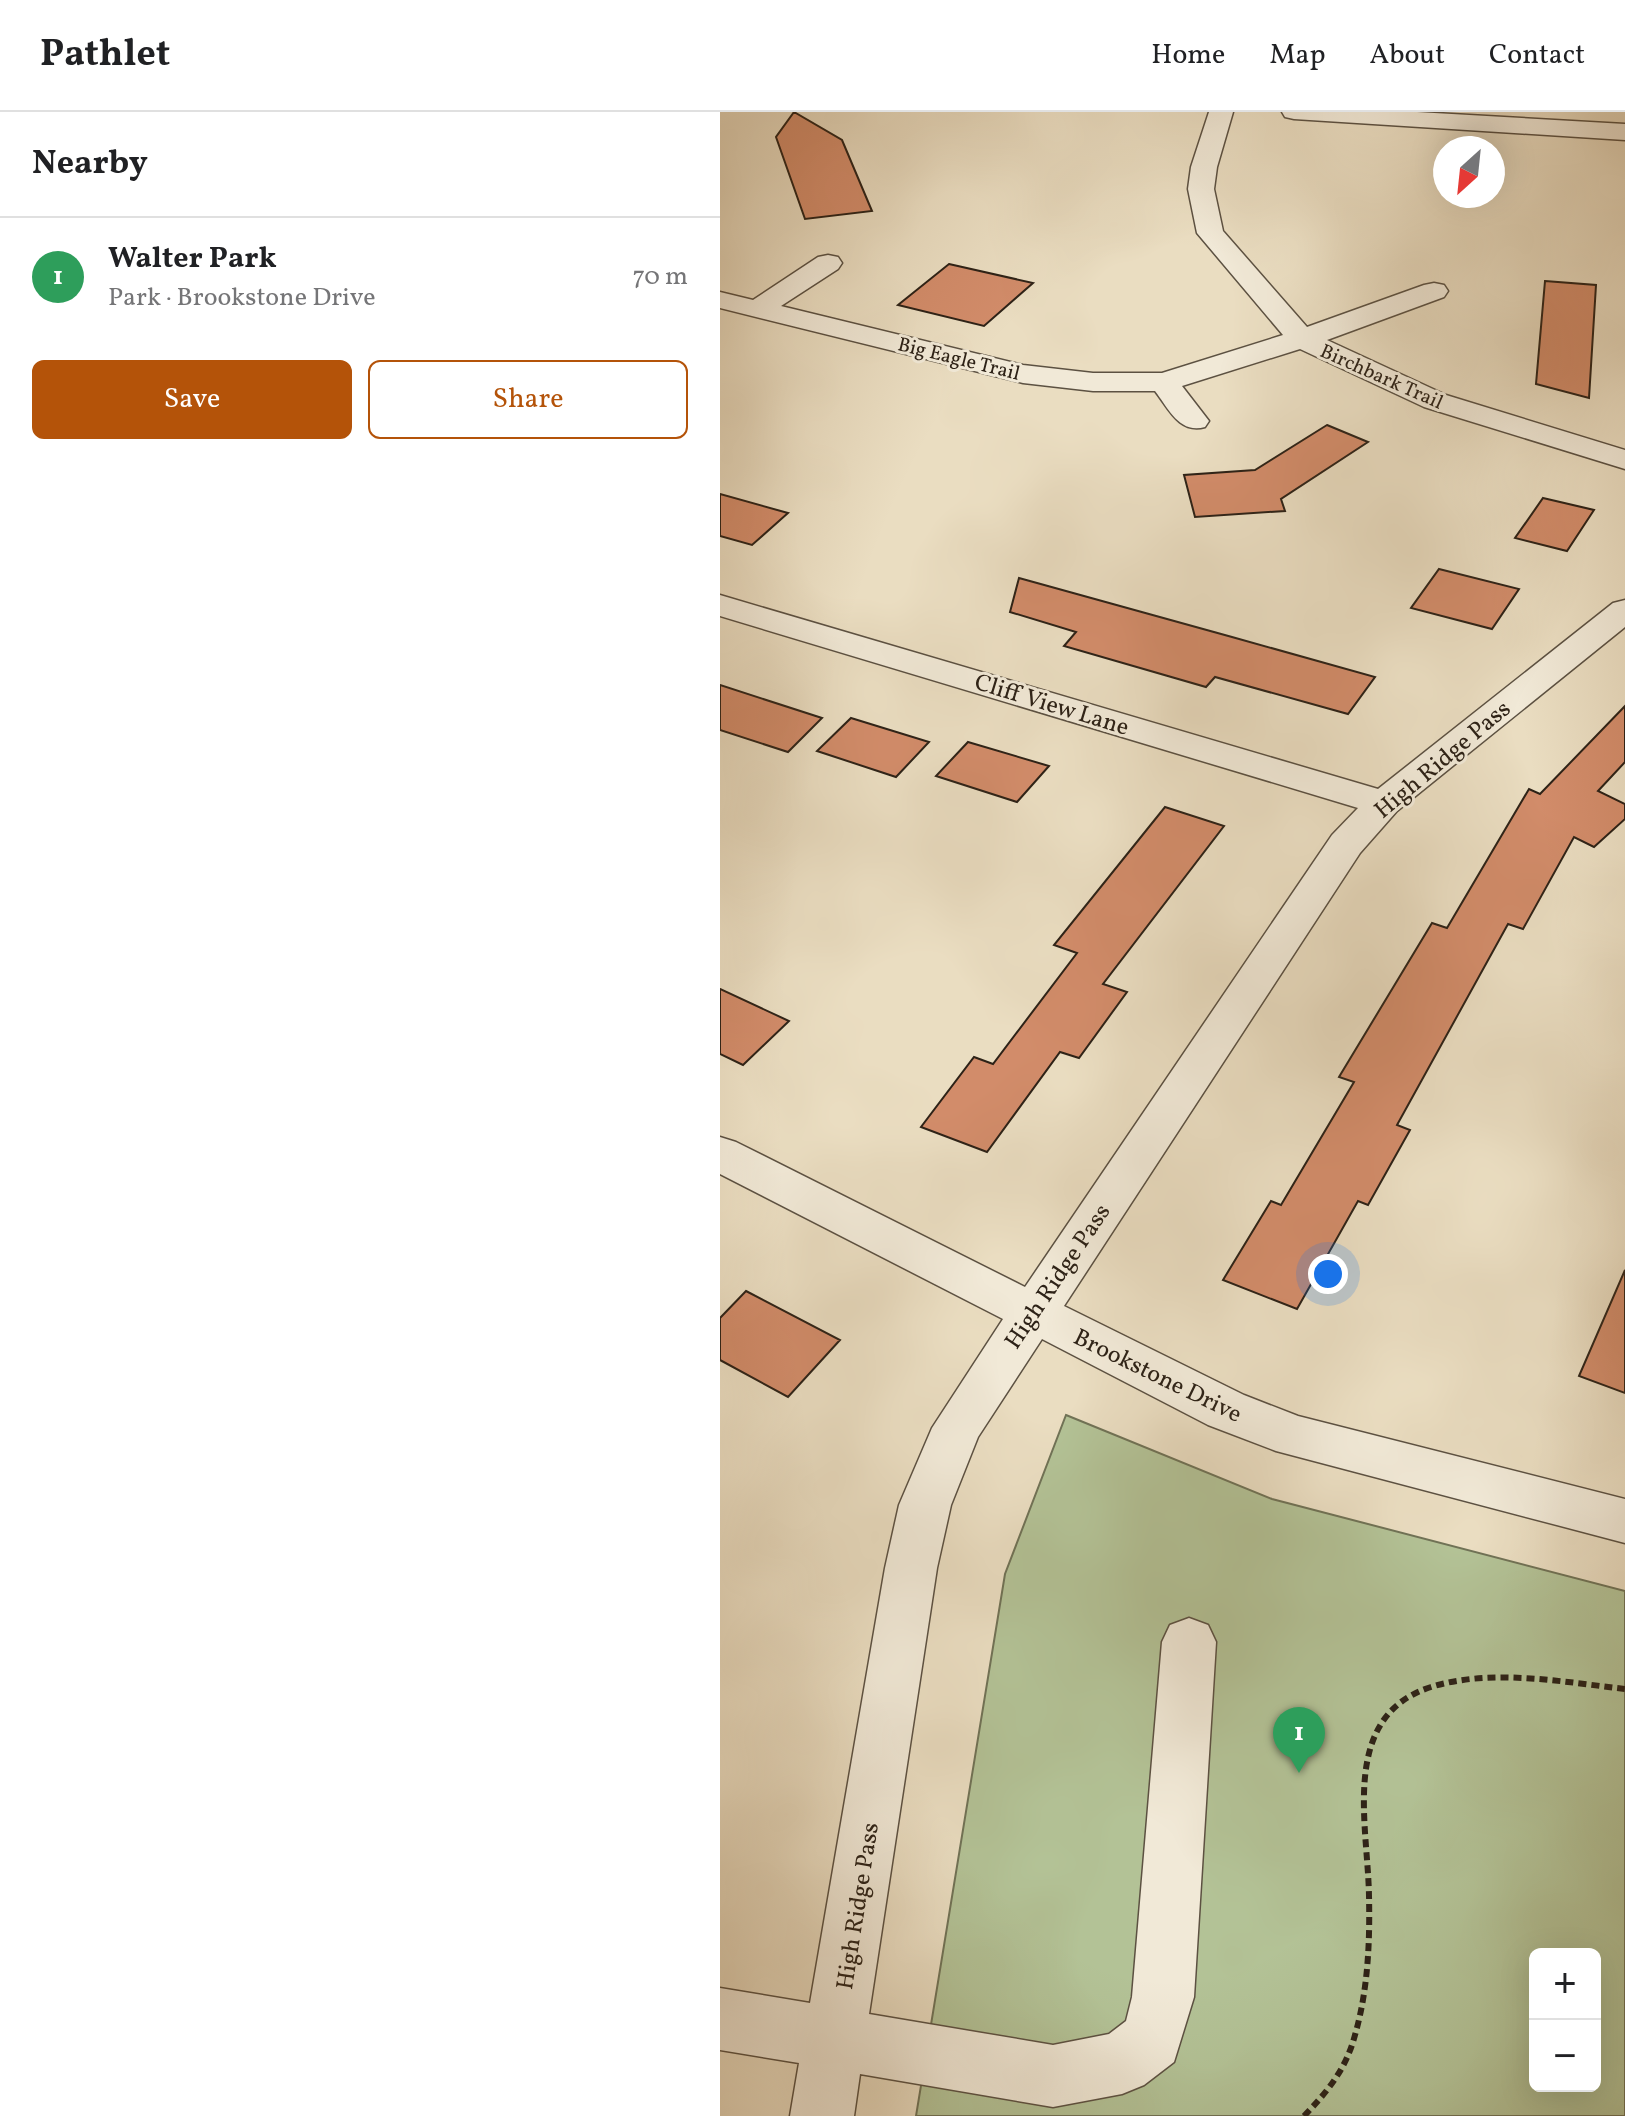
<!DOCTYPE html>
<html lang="en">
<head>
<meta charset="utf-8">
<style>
  body { margin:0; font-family:Vollkorn,serif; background:#f6f6f6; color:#202124 }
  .controls { position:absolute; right:24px; bottom:24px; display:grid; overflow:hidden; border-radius:12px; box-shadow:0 8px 32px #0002 }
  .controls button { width:72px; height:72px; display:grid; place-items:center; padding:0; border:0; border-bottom:2px solid #e0e0e0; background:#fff; color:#202124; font:40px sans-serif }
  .compass { position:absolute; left:713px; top:24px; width:72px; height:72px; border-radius:50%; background:#fff; box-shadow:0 8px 32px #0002; rotate:207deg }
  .you { position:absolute; left:608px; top:1162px; width:28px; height:28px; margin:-20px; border:6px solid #fff; border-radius:50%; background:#1a73e8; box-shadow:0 0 0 12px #1a73e833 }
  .badge { display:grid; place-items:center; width:52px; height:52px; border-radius:50%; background:#b45309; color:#fff; font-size:26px; font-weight:700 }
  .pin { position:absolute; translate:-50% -66px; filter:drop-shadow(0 2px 4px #0008) }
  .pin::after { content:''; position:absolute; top:42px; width:28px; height:24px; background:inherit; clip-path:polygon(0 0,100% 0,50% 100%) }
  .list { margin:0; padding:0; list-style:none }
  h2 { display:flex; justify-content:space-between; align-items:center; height:104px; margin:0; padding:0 32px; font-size:34px }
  h2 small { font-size:26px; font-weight:400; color:#757577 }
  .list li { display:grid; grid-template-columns:52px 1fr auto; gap:24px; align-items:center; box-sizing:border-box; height:120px; padding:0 32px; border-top:2px solid #e0e0e0 }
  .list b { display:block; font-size:30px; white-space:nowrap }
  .list p { margin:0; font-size:26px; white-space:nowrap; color:#757577 }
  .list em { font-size:26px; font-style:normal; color:#757577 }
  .actions { display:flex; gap:16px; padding:24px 32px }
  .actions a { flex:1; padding:18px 0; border:2px solid #b45309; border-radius:12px; text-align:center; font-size:28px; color:#b45309 }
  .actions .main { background:#b45309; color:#fff }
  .map { position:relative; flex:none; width:905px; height:2004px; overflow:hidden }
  header { display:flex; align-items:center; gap:48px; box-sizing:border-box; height:112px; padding:0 40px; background:#fff; border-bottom:2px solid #e0e0e0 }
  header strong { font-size:38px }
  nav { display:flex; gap:44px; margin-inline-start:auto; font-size:28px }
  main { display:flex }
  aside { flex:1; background:#fff }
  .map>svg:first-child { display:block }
  .green { fill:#b3c296; stroke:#707256; stroke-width:2; fill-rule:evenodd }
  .building { fill:#d28c6a; stroke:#2d2217; stroke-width:2 }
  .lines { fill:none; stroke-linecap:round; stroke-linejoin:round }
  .minor-casing { stroke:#5c5142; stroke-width:3 }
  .path { stroke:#2d2217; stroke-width:6; stroke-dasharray:8 5; stroke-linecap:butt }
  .minor { fill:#f1e9d7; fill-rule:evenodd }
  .labels { text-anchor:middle; stroke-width:6; stroke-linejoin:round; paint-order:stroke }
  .far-street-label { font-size:20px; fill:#2d2217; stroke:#f1e9d7 }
  .street-label { font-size:24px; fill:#2d2217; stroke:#f1e9d7 }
</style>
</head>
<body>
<header>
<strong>Pathlet</strong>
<nav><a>Home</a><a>Map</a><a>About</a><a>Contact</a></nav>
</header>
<main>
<aside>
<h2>Nearby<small></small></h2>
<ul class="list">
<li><span class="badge" style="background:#2e9e5b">1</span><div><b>Walter Park</b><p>Park · Brookstone Drive</p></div><em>70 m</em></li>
</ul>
<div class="actions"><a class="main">Save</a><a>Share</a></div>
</aside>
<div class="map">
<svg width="905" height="2004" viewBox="0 0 905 2004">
  <rect width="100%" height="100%" fill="#eaddc1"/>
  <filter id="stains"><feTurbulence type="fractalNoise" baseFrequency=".0025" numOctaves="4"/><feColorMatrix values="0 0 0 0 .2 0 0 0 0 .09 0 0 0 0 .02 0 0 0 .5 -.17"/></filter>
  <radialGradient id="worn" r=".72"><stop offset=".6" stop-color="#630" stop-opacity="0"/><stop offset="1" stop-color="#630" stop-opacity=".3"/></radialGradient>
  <path class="green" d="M346,1303L552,1387L905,1479V2004H196L285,1462ZM815,1842H875V1974H815Z"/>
  <path class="building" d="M74,0L122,28L152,99L85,107L56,25Z
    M229,152L313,171L264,214L178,193Z
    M825,169L876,173L869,286L816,272Z
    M607,313L648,330L561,387L565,399L475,405L464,363L535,358Z
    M0,382L68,401L32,433L0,424Z
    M823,386L874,398L847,439L795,426Z
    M719,457L799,477L772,517L691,496Z
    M299,466L512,525L655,565L628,602L495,565L486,575L344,534L356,520L290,500Z
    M0,573L102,606L68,640L0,618Z
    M905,594V650L878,679L905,692V707L874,735L854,725L803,817L788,812L677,1013L690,1018L648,1093L638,1089L577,1197L503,1168L551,1089L561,1093L634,970L619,965L712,811L727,816L809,677L820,682Z
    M131,606L209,630L176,665L97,639Z
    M248,630L329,654L297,690L216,664Z
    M445,695L504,714L383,872L407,880L359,946L340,940L267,1040L201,1015L254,945L273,952L357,841L334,833Z
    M0,877L69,909L23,953L0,942Z
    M905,1158V1281L859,1264Z
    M26,1179L120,1228L68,1285L0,1248V1206Z"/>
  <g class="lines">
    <g class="minor-casing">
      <path id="minor" d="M489,0H513L497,55L494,77L503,119L587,215L704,173L714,171L724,173L728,179L724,185L607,228L726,283L905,338V357L704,295L580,237L462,274L489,309L485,315C459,322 449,297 435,279H373L303,271L0,196V180L33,188L98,145L108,143L118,145L122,151L118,157L61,194L303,253L373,261H442L563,223L477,121L468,77L471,55Z
        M562,0H697L905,12V28L574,7L565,5Z
        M0,483L658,677L893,491L905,488V515L677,699L640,741L344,1194L524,1283L578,1304L905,1387V1431L556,1339L488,1313L322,1227L258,1325L231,1393L217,1456L149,1902L333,1933L389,1922L406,1909L412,1885L442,1530L450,1513L469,1506L488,1513L496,1530L474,1885L454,1950L424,1973L402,1982L333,1995L140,1962L134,2004H70L79,1951L0,1938V1876L90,1891L165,1456L179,1393L212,1316L283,1207L0,1062V1025L16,1030L305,1175L612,723L638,696L0,504Z"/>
    </g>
    <path class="path" d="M584,2004C608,1979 626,1957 635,1923C648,1878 650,1830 649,1784C648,1713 619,1604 711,1575C772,1556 843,1570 905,1577"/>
    <use href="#minor" class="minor"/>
  </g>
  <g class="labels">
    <g class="far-street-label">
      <text transform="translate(239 246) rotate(14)" y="7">Big Eagle Trail</text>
      <text transform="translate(662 264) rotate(24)" y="7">Birchbark Trail</text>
    </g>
    <g class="street-label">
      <text transform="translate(332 592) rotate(17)" y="8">Cliff View Lane</text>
      <text transform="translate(722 647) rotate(-40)" y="8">High Ridge Pass</text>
      <text transform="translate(337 1164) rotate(-56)" y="8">High Ridge Pass</text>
      <text transform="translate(438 1263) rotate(26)" y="8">Brookstone Drive</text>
      <text transform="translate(137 1794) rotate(-81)" y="8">High Ridge Pass</text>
    </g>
  </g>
  <rect width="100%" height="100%" filter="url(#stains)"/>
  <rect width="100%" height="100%" fill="url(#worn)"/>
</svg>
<div class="controls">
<button>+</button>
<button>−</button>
</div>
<svg class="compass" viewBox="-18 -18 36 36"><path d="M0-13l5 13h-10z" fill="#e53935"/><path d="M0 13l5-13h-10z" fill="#757577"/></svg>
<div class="you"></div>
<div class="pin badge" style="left:579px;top:1661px;background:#2e9e5b">1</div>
</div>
</main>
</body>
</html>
